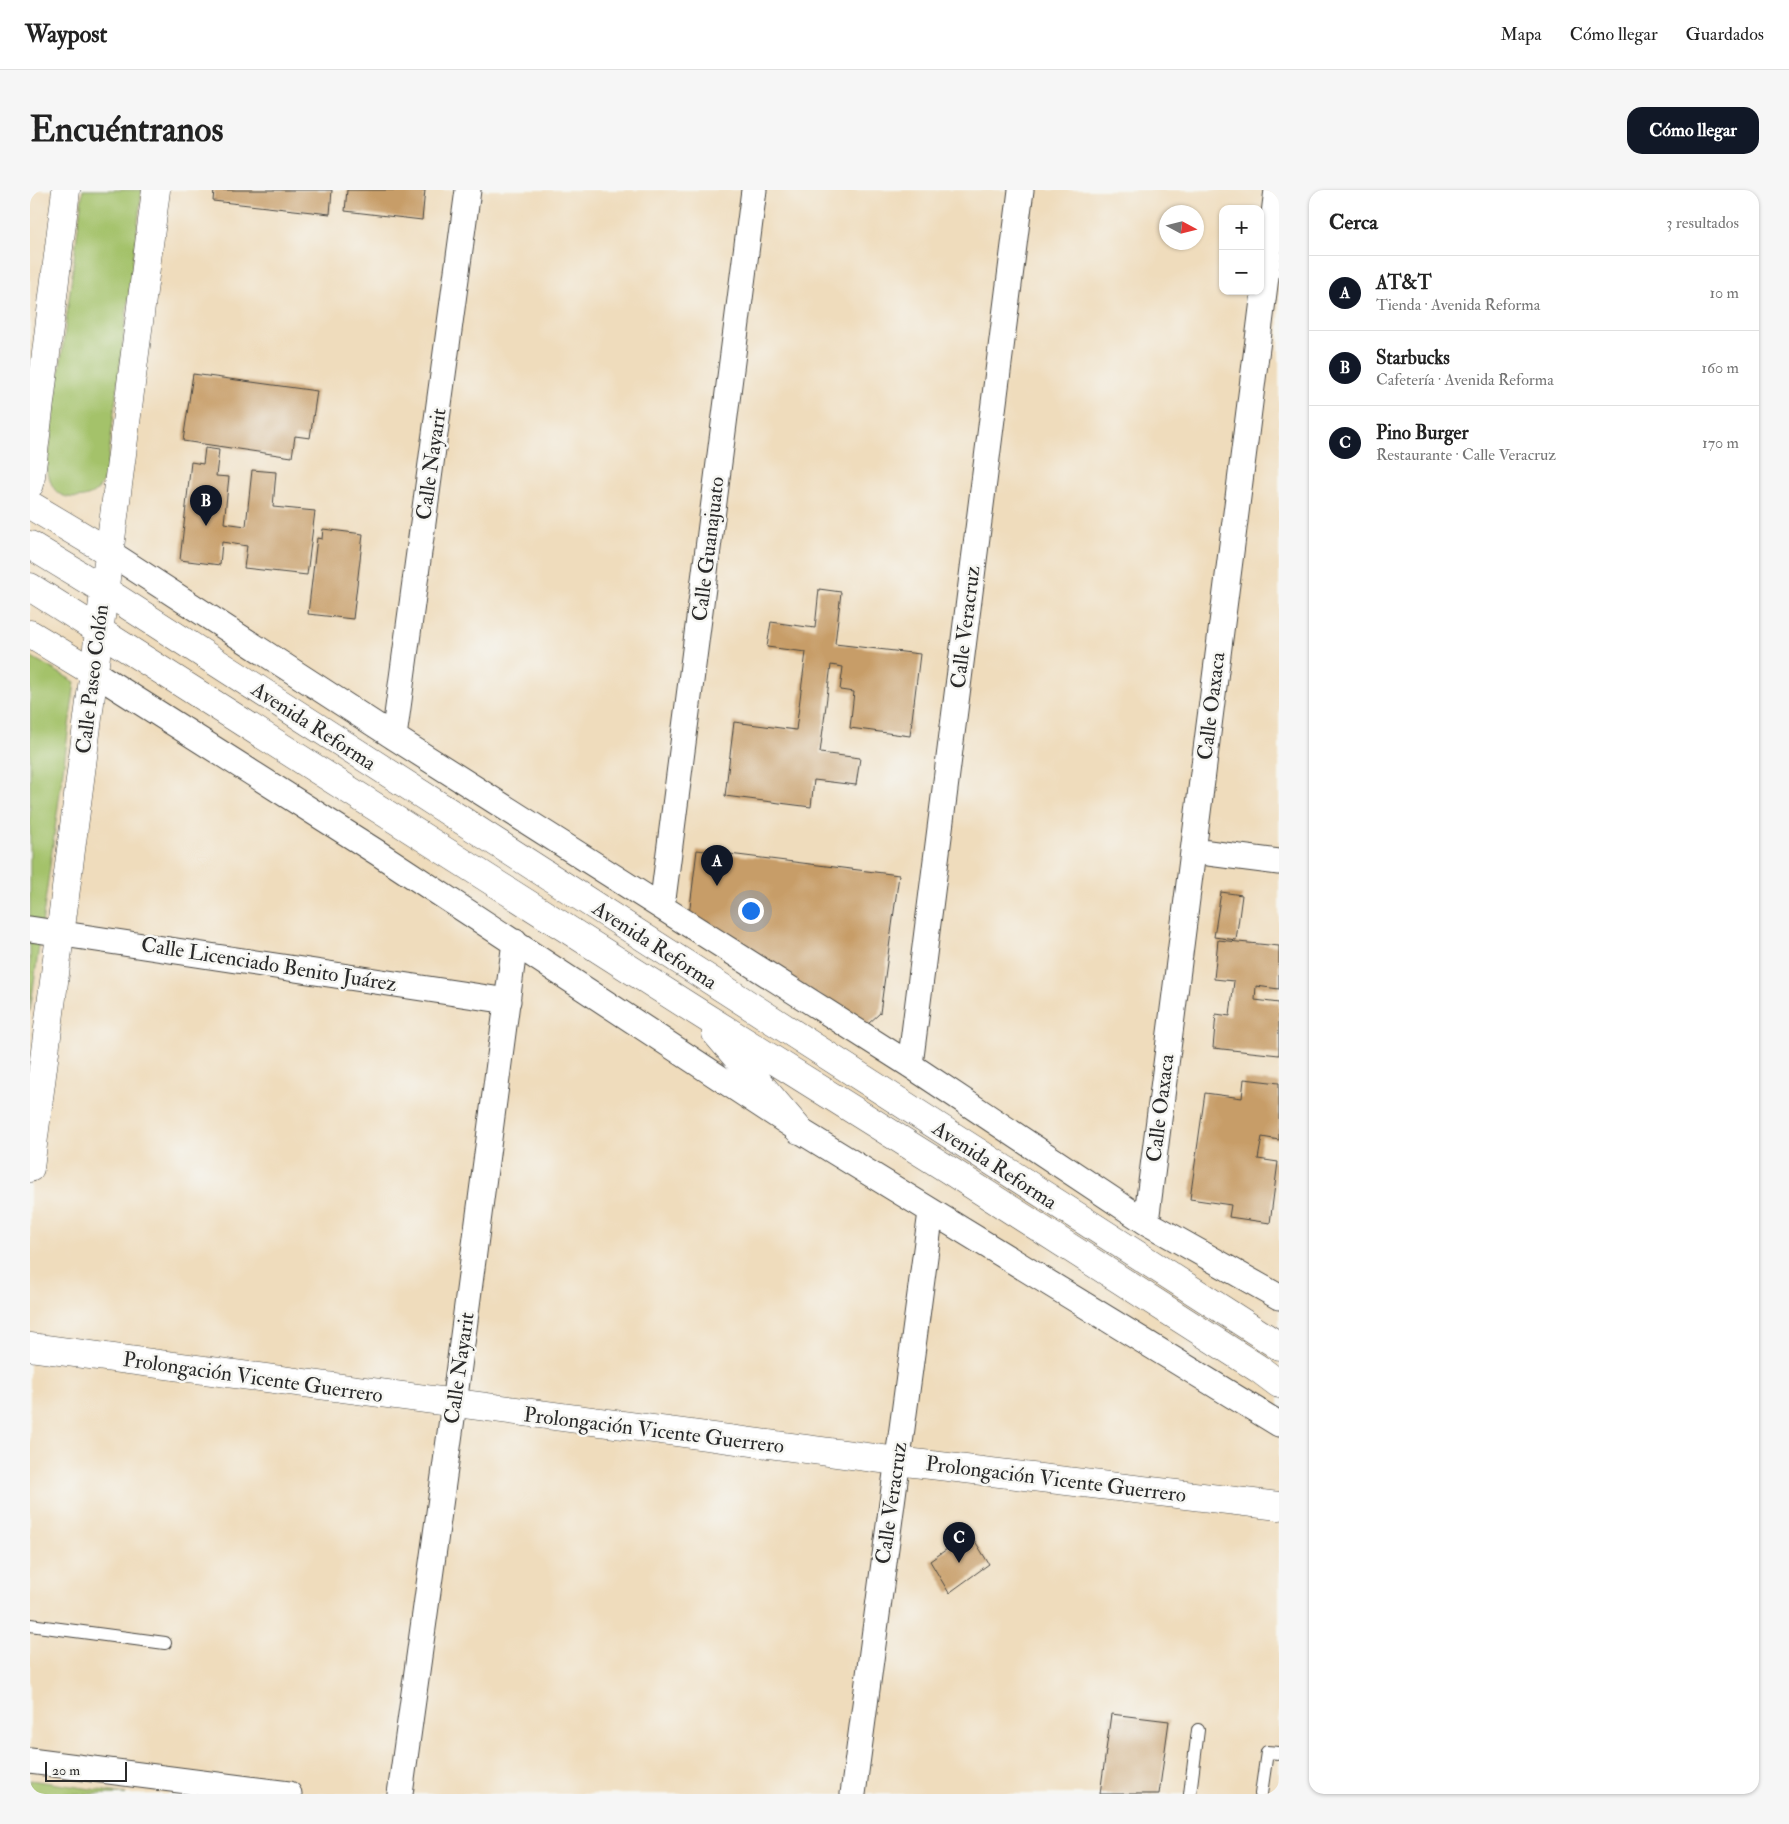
<!DOCTYPE html>
<html lang="es">
<head>
<meta charset="utf-8">
<style>
  body { margin:0; font-family:"IM FELL Double Pica",serif; background:#f6f6f6; color:#222 }
  .controls { position:absolute; right:15px; top:15px; display:grid; overflow:hidden; border-radius:10px; box-shadow:0 1px 4px #0004 }
  .controls button { width:45px; height:45px; display:grid; place-items:center; padding:0; border:0; border-bottom:1px solid #e0e0e0; background:#fff; color:#222; font:25px sans-serif }
  .compass { position:absolute; left:1129px; top:15px; width:45px; height:45px; border-radius:50%; background:#fff; box-shadow:0 1px 4px #0004; rotate:97deg }
  .scale { position:absolute; left:15px; bottom:12px; width:82px; box-sizing:border-box; padding-left:5px; border:2px solid #2b2b2b; border-top:0; font-size:14px; line-height:18px; white-space:nowrap; color:#2b2b2b; -webkit-text-stroke:4px #f6f6f2; paint-order:stroke }
  .you { position:absolute; left:720px; top:720px; width:18px; height:18px; margin:-12px; border:4px solid #fff; border-radius:50%; background:#1a73e8; box-shadow:0 0 0 8px #1a73e833 }
  .badge { display:grid; place-items:center; width:32px; height:32px; border-radius:50%; background:#111827; color:#fff; font-size:16px; font-weight:700 }
  .pin { position:absolute; translate:-50% -41px; filter:drop-shadow(0 1px 2px #0008) }
  .pin::after { content:''; position:absolute; top:26px; width:18px; height:15px; background:inherit; clip-path:polygon(0 0,100% 0,50% 100%) }
  .list { margin:0; padding:0; list-style:none }
  h2 { display:flex; justify-content:space-between; align-items:center; height:65px; margin:0; padding:0 20px; font-size:21px }
  h2 small { font-size:16px; font-weight:400; color:#767676 }
  .list li { display:grid; grid-template-columns:32px 1fr auto; gap:15px; align-items:center; box-sizing:border-box; height:75px; padding:0 20px; border-top:1px solid #e0e0e0 }
  .list b { display:block; font-size:19px; white-space:nowrap }
  .list p { margin:0; font-size:16px; white-space:nowrap; color:#767676 }
  .list em { font-size:16px; font-style:normal; color:#767676 }
  .map { position:relative; flex:none; width:1249px; height:1604px; overflow:hidden; border-radius:15px }
  header { display:flex; align-items:center; gap:30px; box-sizing:border-box; height:70px; padding:0 25px; background:#fff; border-bottom:1px solid #e0e0e0 }
  header strong { font-size:24px }
  nav { display:flex; gap:28px; margin-inline-start:auto; font-size:18px }
  .intro { display:flex; align-items:center; justify-content:space-between; box-sizing:border-box; height:120px; padding:0 30px }
  h1 { margin:0; font-size:35px }
  .button { padding:12px 22px; border-radius:15px; background:#111827; color:#fff; font-size:18px; font-weight:700 }
  main { display:flex; gap:30px; padding:0 30px }
  aside { flex:1; background:#fff; border-radius:15px; box-shadow:0 1px 4px #0004 }
  .map>svg:first-child { display:block }
  .green { fill:#a4c26a; stroke:#68764a }
  .building { fill:#c79d67 }
  .lines { fill:none; stroke-linecap:round; stroke-linejoin:round }
  .service-casing { stroke:#484641; stroke-width:14 }
  .minor-casing { stroke:#484641; stroke-width:27 }
  .tertiary-casing { stroke:#484641; stroke-width:29 }
  .secondary-casing { stroke:#484641; stroke-width:29 }
  .primary-casing { stroke:#484641; stroke-width:29 }
  .service { stroke:#fff; stroke-width:12 }
  .minor { stroke:#fff; stroke-width:25 }
  .tertiary { stroke:#fff; stroke-width:28 }
  .secondary { stroke:#fff; stroke-width:28 }
  .primary { stroke:#fff; stroke-width:28 }
  .labels { text-anchor:middle; stroke-width:5; stroke-linejoin:round; paint-order:stroke }
  .street-label { font-size:21px; fill:#2b2b2b; stroke:#f6f6f2 }
</style>
</head>
<body>
<header>
<strong>Waypost</strong>
<nav><a>Mapa</a><a>Cómo llegar</a><a>Guardados</a></nav>
</header>
<div class="intro"><h1>Encuéntranos</h1><a class="button">Cómo llegar</a></div>
<main>
<div class="map">
<svg width="1249" height="1604" viewBox="0 0 1249 1604">
  <rect width="100%" height="100%" fill="#f6f6f2"/>
  <filter id="ink" filterUnits="userSpaceOnUse"><feTurbulence type="fractalNoise" baseFrequency=".02" numOctaves="2"/><feDisplacementMap in="SourceGraphic" scale="10" xChannelSelector="R" yChannelSelector="G"/><feConvolveMatrix kernelMatrix="1 2 1 2 8 2 1 2 1" color-interpolation-filters="sRGB"/></filter>
  <filter id="wash" filterUnits="userSpaceOnUse"><feTurbulence type="fractalNoise" baseFrequency=".0096" numOctaves="4" result="noise"/><feDisplacementMap in="SourceGraphic" scale="20" xChannelSelector="R" yChannelSelector="G"/><feGaussianBlur stdDeviation="1.12" result="paint"/><feColorMatrix in="noise" values="0 0 0 0 0 0 0 0 0 0 0 0 0 0 0 0 0 1.4 0 .05"/><feComposite in="paint" operator="in"/></filter>
  <g filter="url(#wash)">
    <rect width="100%" height="100%" fill="#efdcbc"/>
    <path class="green" d="M53,0H112L78,270C76,281 75,294 65,302C57,309 37,310 28,303C21,297 19,287 17,279Z
      M0,466L45,492L0,822Z
      M0,1590L96,1604H0Z"/>
    <g id="blocks">
      <path class="building" d="M184,0H302L300,24L183,11Z
        M317,0H395L392,30L315,21Z
        M163,184L287,201L280,248L265,246L262,267L153,251Z
        M175,258L189,260L186,286L199,287L194,333L216,336L222,280L246,282L243,317L285,321L277,385L214,378L217,356L192,352L190,375L150,370L161,272L173,274Z
        M293,339L333,344L323,429L278,424L287,348L292,349Z
        M789,399L811,402L805,454L890,464L880,546L820,538L824,502L810,500L813,477L801,475L790,563L830,568L826,595L784,590L781,617L695,606L704,532L766,540L776,462L737,457L741,432L785,438Z
        M667,660L869,685L850,823L837,835L659,725Z
        M1191,702L1212,705L1206,750L1184,747Z
        M1188,750L1249,756V799L1226,796L1225,810L1249,813V865L1183,858L1186,824L1200,826L1204,791L1184,789Z
        M1214,889L1249,893V950L1232,947L1228,969L1248,972L1240,1033L1199,1027L1201,1015L1160,1009L1175,903L1212,908Z
        M940,1343L959,1374L919,1403L900,1371Z
        M1081,1524L1139,1531L1129,1604H1070Z"/>
    </g>
  </g>
  <g filter="url(#ink)">
    <use href="#blocks" fill-opacity="0" stroke="#484641" stroke-width="1"/>
    <g class="lines">
      <g class="service-casing">
        <path id="service" d="M0,1435L135,1453
          M1160,1604L1168,1540
          M1231,1604L1237,1562L1249,1563"/>
      </g>
      <g class="minor-casing">
        <path id="minor" d="M79,362L364,547L880,875L1116,1032L1249,1107
          M63,482L348,663L769,940L1249,1234
          M364,547L438,0
          M1163,661L1249,672
          M632,717L724,0
          M0,739L478,811
          M880,875L991,0
          M1116,1032L1247,0
          M0,1571L259,1604
          M370,1604L424,1214L485,752
          M823,1604L901,1022"/>
      </g>
      <g class="tertiary-casing">
        <path id="tertiary" d="M0,315L79,362
          M0,444L63,482
          M0,1157L867,1271L1249,1316"/>
      </g>
      <g class="secondary-casing">
        <path id="secondary" d="M74,400L1249,1156
          M68,440L669,823L919,980L1229,1179L1249,1194
          M686,843L769,940"/>
      </g>
      <g class="primary-casing">
        <path id="primary" d="M0,294L36,0
          M0,355L74,400
          M0,397L68,440
          M0,978L126,0"/>
      </g>
      <use href="#service" class="service"/>
      <use href="#minor" class="minor"/>
      <use href="#tertiary" class="tertiary"/>
      <use href="#secondary" class="secondary"/>
      <use href="#primary" class="primary"/>
    </g>
  </g>
  <g class="labels">
    <g class="street-label">
      <text transform="translate(401 274) rotate(-82)" y="7">Calle Nayarit</text>
      <text transform="translate(678 359) rotate(-83)" y="7">Calle Guanajuato</text>
      <text transform="translate(935 437) rotate(-83)" y="7">Calle Veracruz</text>
      <text transform="translate(62 489) rotate(-83)" y="7">Calle Paseo Colón</text>
      <text transform="translate(1181 516) rotate(-83)" y="7">Calle Oaxaca</text>
      <text transform="translate(284 536) rotate(33)" y="7">Avenida Reforma</text>
      <text transform="translate(625 755) rotate(33)" y="7">Avenida Reforma</text>
      <text transform="translate(239 774) rotate(9)" y="7">Calle Licenciado Benito Juárez</text>
      <text transform="translate(1130 918) rotate(-83)" y="7">Calle Oaxaca</text>
      <text transform="translate(965 975) rotate(33)" y="7">Avenida Reforma</text>
      <text transform="translate(429 1178) rotate(-82)" y="7">Calle Nayarit</text>
      <text transform="translate(223 1187) rotate(8)" y="7">Prolongación Vicente Guerrero</text>
      <text transform="translate(624 1240) rotate(7)" y="7">Prolongación Vicente Guerrero</text>
      <text transform="translate(1026 1289) rotate(7)" y="7">Prolongación Vicente Guerrero</text>
      <text transform="translate(861 1313) rotate(-82)" y="7">Calle Veracruz</text>
    </g>
  </g>
</svg>
<div class="controls">
<button>+</button>
<button>−</button>
</div>
<svg class="compass" viewBox="-18 -18 36 36"><path d="M0-13l5 13h-10z" fill="#e53935"/><path d="M0 13l5-13h-10z" fill="#767676"/></svg>
<div class="scale">20 m</div>
<div class="you"></div>
<div class="pin badge" style="left:687px;top:696px">A</div>
<div class="pin badge" style="left:176px;top:336px">B</div>
<div class="pin badge" style="left:929px;top:1373px">C</div>
</div>
<aside>
<h2>Cerca<small>3 resultados</small></h2>
<ul class="list">
<li><span class="badge">A</span><div><b>AT&amp;T</b><p>Tienda · Avenida Reforma</p></div><em>10 m</em></li>
<li><span class="badge">B</span><div><b>Starbucks</b><p>Cafetería · Avenida Reforma</p></div><em>160 m</em></li>
<li><span class="badge">C</span><div><b>Pino Burger</b><p>Restaurante · Calle Veracruz</p></div><em>170 m</em></li>
</ul>
</aside>
</main>
</body>
</html>
